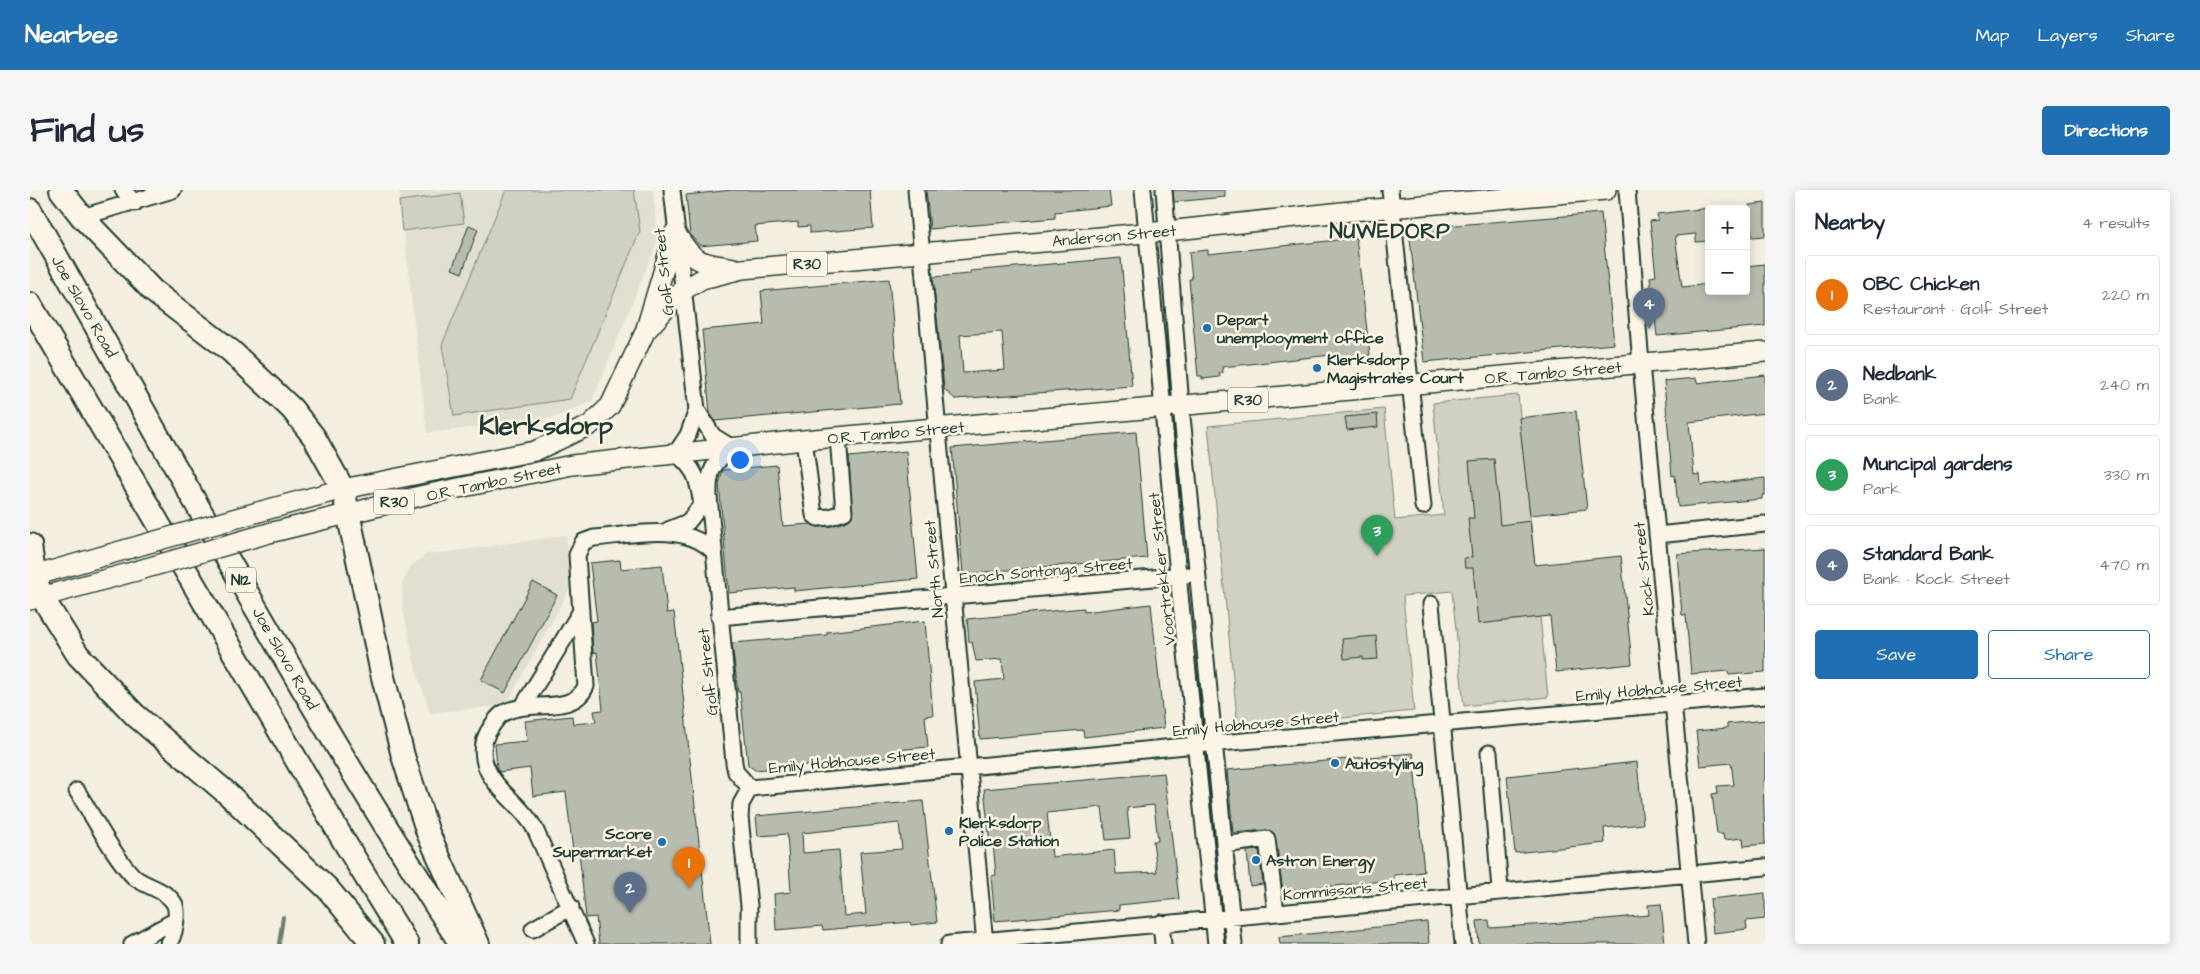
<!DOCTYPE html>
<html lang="en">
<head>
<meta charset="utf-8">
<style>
  body { margin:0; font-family:"Architects Daughter",sans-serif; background:#f6f6f7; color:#1f2937 }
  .controls { position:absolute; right:15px; top:15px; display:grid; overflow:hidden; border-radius:5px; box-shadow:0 2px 12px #0003 }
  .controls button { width:45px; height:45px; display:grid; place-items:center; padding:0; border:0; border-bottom:1px solid #e0e1e3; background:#fff; color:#1f2937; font:25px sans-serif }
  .you { position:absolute; left:709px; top:269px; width:18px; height:18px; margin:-12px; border:4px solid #fff; border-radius:50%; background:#1a73e8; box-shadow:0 0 0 8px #1a73e833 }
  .badge { display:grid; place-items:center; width:32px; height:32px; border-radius:50%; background:#1f6fb2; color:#fff; font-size:16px; font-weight:700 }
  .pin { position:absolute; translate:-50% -41px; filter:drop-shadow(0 1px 2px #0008) }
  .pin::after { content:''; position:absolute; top:26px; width:18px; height:15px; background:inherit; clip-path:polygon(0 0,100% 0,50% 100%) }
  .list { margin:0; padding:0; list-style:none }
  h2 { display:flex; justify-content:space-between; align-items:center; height:65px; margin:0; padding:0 20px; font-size:21px }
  h2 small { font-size:16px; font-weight:400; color:#747a83 }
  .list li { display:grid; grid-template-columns:32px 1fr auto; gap:15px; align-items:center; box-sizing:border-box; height:80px; margin:0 10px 10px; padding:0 10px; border:1px solid #e0e1e3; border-radius:5px }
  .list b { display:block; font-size:19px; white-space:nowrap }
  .list p { margin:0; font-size:16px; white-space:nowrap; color:#747a83 }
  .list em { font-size:16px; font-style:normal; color:#747a83 }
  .actions { display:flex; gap:10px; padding:15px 20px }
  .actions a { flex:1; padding:11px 0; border:1px solid #1f6fb2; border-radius:5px; text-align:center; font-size:18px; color:#1f6fb2 }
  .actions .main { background:#1f6fb2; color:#fff }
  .map { position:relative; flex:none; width:1735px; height:754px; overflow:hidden; border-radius:5px }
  header { display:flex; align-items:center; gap:30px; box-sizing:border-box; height:70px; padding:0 25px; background:#1f6fb2; color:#fff }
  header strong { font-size:24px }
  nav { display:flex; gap:28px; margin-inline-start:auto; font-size:18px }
  .intro { display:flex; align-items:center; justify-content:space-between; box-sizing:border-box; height:120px; padding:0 30px }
  h1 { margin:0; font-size:35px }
  .button { padding:12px 22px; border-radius:5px; background:#1f6fb2; color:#fff; font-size:18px; font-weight:700 }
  main { display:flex; gap:30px; padding:0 30px }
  aside { flex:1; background:#fff; border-radius:5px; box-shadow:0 2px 12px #0003 }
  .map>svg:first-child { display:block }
  .built { fill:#e1dfd0 }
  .green { fill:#d0d1c2; stroke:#78877b }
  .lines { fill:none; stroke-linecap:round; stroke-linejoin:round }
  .stream { stroke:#6c7d72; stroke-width:4 }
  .building { fill:#b8bcae; stroke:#1f3d34; fill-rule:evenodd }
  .minor-casing { stroke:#1f3d34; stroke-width:19 }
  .major-casing { stroke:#1f3d34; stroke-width:22 }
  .highway-casing { stroke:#1f3d34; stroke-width:26 }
  .minor { stroke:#fcf5e5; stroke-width:15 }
  .major { stroke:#fcf5e5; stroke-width:19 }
  .highway { stroke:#fcf5e5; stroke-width:22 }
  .major-bridge-casing { stroke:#1f3d34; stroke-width:22; stroke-linecap:butt }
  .major-bridge { stroke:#fcf5e5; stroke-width:19 }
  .poi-dot { fill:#1f6fb2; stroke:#fcf5e5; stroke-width:2 }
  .labels { text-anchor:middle; stroke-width:5; stroke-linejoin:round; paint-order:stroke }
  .shield { fill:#fcf5e5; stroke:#617469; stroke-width:1 }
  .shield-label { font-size:15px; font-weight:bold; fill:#1f3d34 }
  .street-label { font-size:16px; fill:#1f3d34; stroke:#fcf5e5 }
  .poi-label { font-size:16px; font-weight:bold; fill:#1f3d34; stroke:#fcf5e5; text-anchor:start }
  .district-label { font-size:21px; font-weight:bold; letter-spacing:1px; fill:#1f3d34; stroke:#fcf5e5 }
  .town-label { font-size:26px; font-weight:bold; fill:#1f3d34; stroke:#fcf5e5 }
</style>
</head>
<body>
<header>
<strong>Nearbee</strong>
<nav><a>Map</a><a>Layers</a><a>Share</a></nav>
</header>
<div class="intro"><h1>Find us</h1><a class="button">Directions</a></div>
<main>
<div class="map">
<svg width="1735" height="754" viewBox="0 0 1735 754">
  <rect width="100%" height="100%" fill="#f3eede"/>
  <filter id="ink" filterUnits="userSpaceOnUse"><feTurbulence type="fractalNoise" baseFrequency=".02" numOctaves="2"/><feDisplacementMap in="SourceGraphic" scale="10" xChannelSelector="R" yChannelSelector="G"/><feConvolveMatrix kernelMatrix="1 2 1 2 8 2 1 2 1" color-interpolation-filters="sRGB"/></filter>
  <g filter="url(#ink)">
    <path class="built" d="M369,0H623L628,50L562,211L522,228L397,243Z
      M536,345L541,396L476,515L400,523L384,472L373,419L372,394L381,376L397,364L420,362Z"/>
    <path class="green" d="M476,0H604L610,41L540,209L424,226L412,155Z
      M430,3L434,33L372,41L369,11Z
      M1488,205L1518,507L1434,516L1422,401L1373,406L1384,521L1208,538L1178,236L1354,219L1365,330L1414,325L1403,213Z"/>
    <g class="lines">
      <path class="stream" d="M249,754L253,727"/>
    </g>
    <path class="building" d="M702,0H840L843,38L780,43V36L768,37V32L725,36L727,51L670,56L660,45L656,5Z
      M896,0H1079L1081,16L1025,22V28L900,39Z
      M1143,0H1195V7L1144,12Z
      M1735,13V46L1722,47L1719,15Z
      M1679,18V51L1666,52V44L1645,46L1652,97L1679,94V101H1716V76L1735,74V136L1627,146L1620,87L1626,86L1620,31L1628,30L1627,24Z
      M1571,23L1584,154L1394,172L1380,49L1390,38Z
      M439,35L448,39L432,83L422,79Z
      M1326,48L1340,165L1301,169V165L1192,177L1193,183H1189L1190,187L1172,189V186H1168L1159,89H1162L1159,62L1178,60V64Z
      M1091,68L1102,196L925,209L914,199L903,87L940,84V81ZM972,142L975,180L933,183L930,145Z
      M859,89L870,214L685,231L680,223L672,140L734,134L731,101Z
      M1735,185V223L1659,232L1664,285L1670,284L1671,295L1735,288V305H1732V309L1648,317L1645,285L1642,286L1634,191L1666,188L1667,193Z
      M1546,221L1557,319L1500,325L1489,228Z
      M1347,224L1348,237L1317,240L1315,227Z
      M1106,242L1117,368L933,384L922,258Z
      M876,261L888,389L764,401V397L699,403L689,294L693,280L747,275L753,336L780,334L788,337L801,336L817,331L822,327L819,267Z
      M1464,269L1470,335L1500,331L1505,375L1591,366L1602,474L1526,482L1520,426L1448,434L1443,378H1435L1434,368L1442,367L1438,328H1444L1439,271Z
      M1735,358V482L1699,485L1698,481L1661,484L1656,425H1652L1647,364Z
      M590,370L591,379L632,375L637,423L644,422L680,754H569L566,727L556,728L549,662H543L536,602L503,606L500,578L469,582L467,579L465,554L497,551L495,531L542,526L543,534L566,532L564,521L573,520L567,462L563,463L561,432L567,431L560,373Z
      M503,392L527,405L475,503L451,490Z
      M1121,414L1134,538L1054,547L1053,540L950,549L945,492L974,489L972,469L946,471L942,452H939L937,429L1054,418V422Z
      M895,431L903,525L895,526L898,557L865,560L866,567L725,580L718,575L710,502H708L702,453L797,445V442Z
      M1346,446L1348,469L1333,470V467L1314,469L1312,449Z
      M1735,530V590H1733L1735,654L1714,656L1713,648L1694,650L1693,644H1687L1682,604L1688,603L1687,596L1704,595L1701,573L1670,576L1666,541L1697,538V534Z
      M1383,563L1394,682L1364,685V690L1253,701L1244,643L1236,640L1203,643L1197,580Z
      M1607,572L1613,634L1574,638L1575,653L1485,663L1477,586Z
      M1134,583L1149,709L1089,715V720L965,731L961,686L966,685L963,653H960L954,599ZM1124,615L1128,651H1123L1127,682L1086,684L1084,660L1022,667L1017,623L1072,617L1076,650L1100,648L1097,618Z
      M893,611L907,732L881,735L880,732L793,740L792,736L746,740L744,704L761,702L757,644L728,646L726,626ZM869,633L872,659L830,662L836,724L814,726L809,660L773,663L772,643Z
      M1229,660L1233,694L1220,696L1217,661Z
      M1735,703V729L1716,731L1717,739L1683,743L1680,709Z
      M1631,714L1635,754H1449L1447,731L1459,730L1460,738L1532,733L1619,725L1618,715Z
      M1397,732L1399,754H1250L1249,747Z"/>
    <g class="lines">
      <g class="minor-casing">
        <path id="minor" d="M93,0L105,13
          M642,0L667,220L683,246L701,257C683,275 678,280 679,306L704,573L706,582L720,598L711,614L710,627L719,716V754
          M886,0L955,754
          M1113,0L1148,385L1186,754
          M1134,0L1151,216L1204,754
          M1360,0L1393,316
          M1597,0L1611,174L1666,754
          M52,27L143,0
          M774,250L784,325L788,328L800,327L814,322L808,247
          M638,340L658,332L672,314C667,288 667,281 646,263L658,245L667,220
          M1627,345L1735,334
          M1401,414L1433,754
          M689,427L1157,385
          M493,516L551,421
          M1459,563L1470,700
          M720,598L1166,555L1735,506
          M47,601C63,626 84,667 104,687C116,697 138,700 145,715C148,724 145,747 138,754
          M1194,655L1237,649L1246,723
          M1131,733L1133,754
          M503,739L541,717
          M102,754L144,731
          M556,754L505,639C492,615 469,603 459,583C452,570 451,555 458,542C462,536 466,528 472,524C496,508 543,527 556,496L547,365L553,352L564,348C602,345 652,332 682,360
          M919,754L1735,677"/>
      </g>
      <g class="major-casing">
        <path id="major" d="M645,42C665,74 668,72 704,78
          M615,142L652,101L672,89L712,79L1137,41L1321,21L1576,0
          M228,322L313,299L505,261L560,235L580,216L615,142L645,42
          M239,343L394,305L542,275L774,250L1735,162
          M0,387L94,360
          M0,410L106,381"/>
      </g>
      <g class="highway-casing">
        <path id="highway" d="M31,0L52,27L123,101L201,161L262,219L284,247L313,299L352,483L373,566L398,643L448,754
          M0,20C141,266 275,517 431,754
          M0,114L315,653L377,754
          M0,355L4,385L12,407L48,465L105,525L198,604L298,699L343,754"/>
      </g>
      <use href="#minor" class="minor"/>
      <use href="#major" class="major"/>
      <use href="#highway" class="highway"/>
      <g class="major-bridge-casing">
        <path id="major-bridge" d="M94,360L228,322
          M106,381L239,343"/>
      </g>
      <use href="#major-bridge" class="major-bridge"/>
    </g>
  </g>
  <g class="poi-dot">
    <circle cx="1177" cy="138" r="5"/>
    <circle cx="1287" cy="178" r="5"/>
    <circle cx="1305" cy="573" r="5"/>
    <circle cx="919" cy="641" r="5"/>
    <circle cx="632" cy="652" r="5"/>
    <circle cx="1226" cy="670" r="5"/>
  </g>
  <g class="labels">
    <g class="shield">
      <rect x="757" y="61.5" width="40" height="25" rx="4"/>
      <rect x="1198" y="197.5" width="40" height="25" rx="4"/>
      <rect x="344" y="299.5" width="40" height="25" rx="4"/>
      <rect x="196" y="377.5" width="30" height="25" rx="4"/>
    </g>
    <g class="shield-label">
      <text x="777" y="79">R30</text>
      <text x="1218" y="215">R30</text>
      <text x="364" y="317">R30</text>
      <text x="211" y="395">N12</text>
    </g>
    <g class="street-label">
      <text transform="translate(1084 45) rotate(-5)" y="6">Anderson Street</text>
      <text transform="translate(633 82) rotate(-96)" y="6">Golf Street</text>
      <text transform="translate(55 116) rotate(60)" y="6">Joe Slovo Road</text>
      <text transform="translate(1523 182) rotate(-5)" y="6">O.R. Tambo Street</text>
      <text transform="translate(866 242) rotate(-5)" y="6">O.R. Tambo Street</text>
      <text transform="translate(464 291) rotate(-12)" y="6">O.R. Tambo Street</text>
      <text transform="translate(903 379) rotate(-95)" y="6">North Street</text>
      <text transform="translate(1131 379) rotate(-96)" y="6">Voortrekker Street</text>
      <text transform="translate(1613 379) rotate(-96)" y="6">Kock Street</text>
      <text transform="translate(1016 380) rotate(-5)" y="6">Enoch Sontonga Street</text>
      <text transform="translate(256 468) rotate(60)" y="6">Joe Slovo Road</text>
      <text transform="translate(677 482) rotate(-96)" y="6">Golf Street</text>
      <text transform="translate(1629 498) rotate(-5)" y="6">Emily Hobhouse Street</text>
      <text transform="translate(1226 533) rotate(-5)" y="6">Emily Hobhouse Street</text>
      <text transform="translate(822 570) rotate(-5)" y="6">Emily Hobhouse Street</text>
      <text transform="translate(1325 698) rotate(-5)" y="6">Kommissaris Street</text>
    </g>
    <g class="poi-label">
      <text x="1187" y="135">Depart<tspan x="1187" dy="18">unemplooyment office</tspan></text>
      <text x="1297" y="175">Klerksdorp<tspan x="1297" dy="18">Magistrates Court</tspan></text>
      <text x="1315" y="579">Autostyling</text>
      <text x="929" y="638">Klerksdorp<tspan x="929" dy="18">Police Station</tspan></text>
      <text x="622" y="649" text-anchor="end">Score<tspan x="622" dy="18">Supermarket</tspan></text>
      <text x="1236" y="676">Astron Energy</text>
    </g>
    <g class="district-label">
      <text x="1360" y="48">NUWEDORP</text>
    </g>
    <g class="town-label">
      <text x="516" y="244">Klerksdorp</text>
    </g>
  </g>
</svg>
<div class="controls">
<button>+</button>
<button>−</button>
</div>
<div class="you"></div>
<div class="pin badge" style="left:659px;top:698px;background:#e8710a">1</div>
<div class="pin badge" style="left:600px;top:723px;background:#5c6f8a">2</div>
<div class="pin badge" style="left:1347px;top:366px;background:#2e9e5b">3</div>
<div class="pin badge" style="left:1619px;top:139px;background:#5c6f8a">4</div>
</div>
<aside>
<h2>Nearby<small>4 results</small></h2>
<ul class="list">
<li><span class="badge" style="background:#e8710a">1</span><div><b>OBC Chicken</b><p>Restaurant · Golf Street</p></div><em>220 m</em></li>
<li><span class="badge" style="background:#5c6f8a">2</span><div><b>Nedbank</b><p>Bank</p></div><em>240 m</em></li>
<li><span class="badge" style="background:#2e9e5b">3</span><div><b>Muncipal gardens</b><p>Park</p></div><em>330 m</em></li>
<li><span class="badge" style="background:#5c6f8a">4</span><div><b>Standard Bank</b><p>Bank · Kock Street</p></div><em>470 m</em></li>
</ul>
<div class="actions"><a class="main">Save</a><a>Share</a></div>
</aside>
</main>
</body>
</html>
